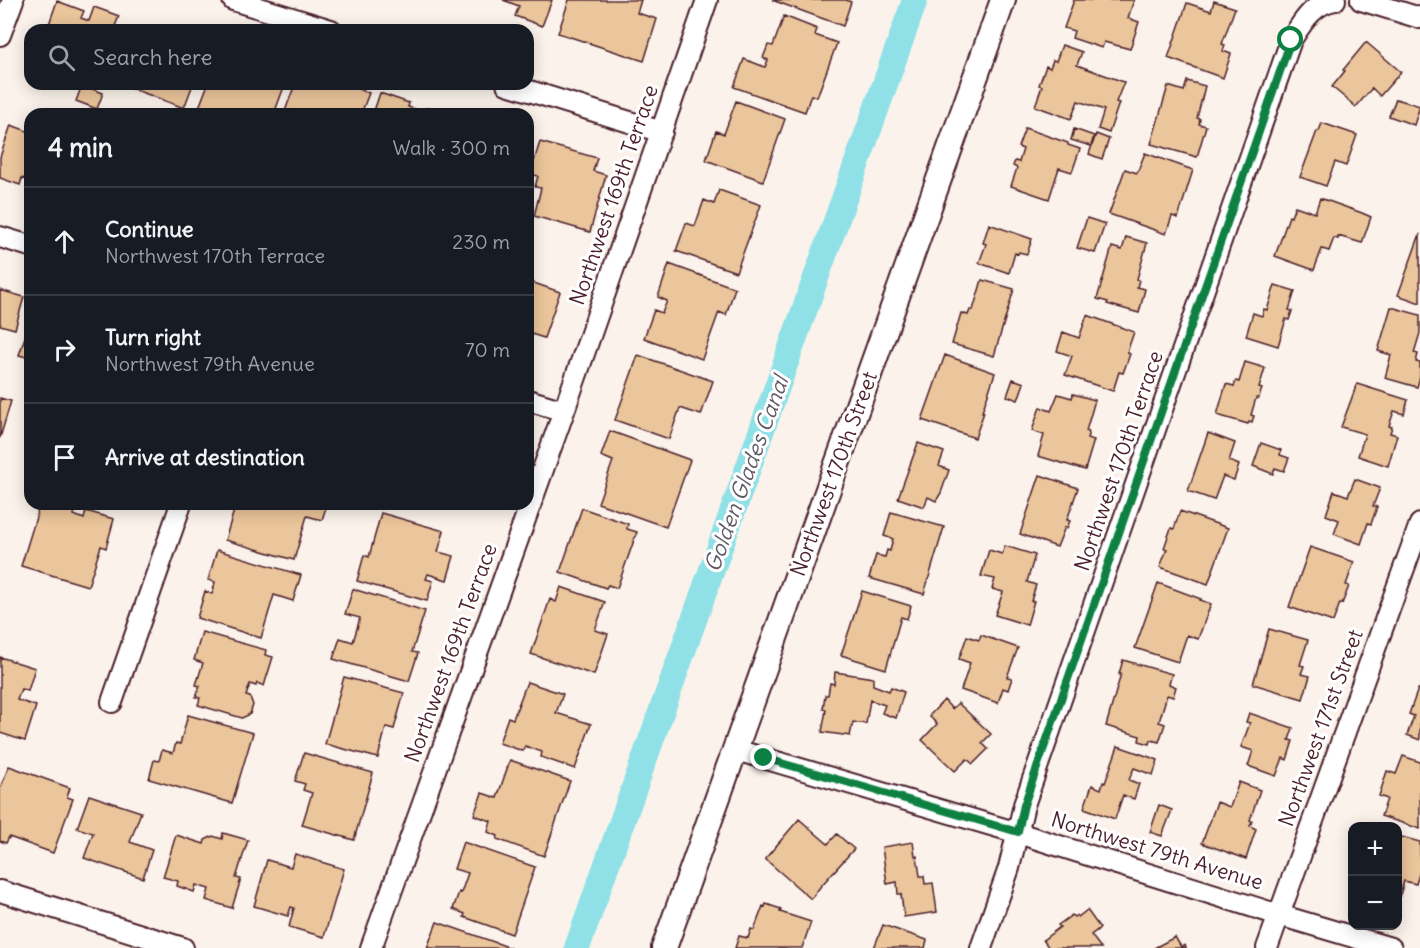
<!DOCTYPE html>
<html lang="en">
<head>
<meta charset="utf-8">
<style>
  body { margin:0; font-family:Delius,sans-serif; background:#242831; color:#f1f3f6 }
  .controls { position:absolute; right:18px; bottom:18px; display:grid; overflow:hidden; border-radius:12px; box-shadow:0 3px 15px #0003 }
  .controls button { width:54px; height:54px; display:grid; place-items:center; padding:0; border:0; border-bottom:2px solid #363941; background:#171b24; color:#f1f3f6; font:30px sans-serif }
  .stop { position:absolute; width:18px; height:18px; margin:-14px; border:4px solid #0b8043; border-radius:50%; background:#fff }
  .stop.end { background:#0b8043; border-color:#fff; box-shadow:0 2px 6px #0008 }
  .list { margin:0; padding:0; list-style:none }
  h2 { display:flex; justify-content:space-between; align-items:center; height:78px; margin:0; padding:0 24px; font-size:26px }
  h2 small { font-size:20px; font-weight:400; color:#9ea1a6 }
  .list li { display:grid; grid-template-columns:39px 1fr auto; gap:18px; align-items:center; box-sizing:border-box; height:108px; padding:0 24px; border-top:2px solid #363941 }
  .list b { display:block; font-size:22px; white-space:nowrap }
  .list p { margin:0; font-size:20px; white-space:nowrap; color:#9ea1a6 }
  .list em { font-size:20px; font-style:normal; color:#9ea1a6 }
  .icon { flex:none; width:33px; height:33px; fill:none; stroke:currentColor; stroke-width:2; stroke-linecap:round; stroke-linejoin:round }
  .map { position:relative; flex:none; width:1420px; height:948px; overflow:hidden }
  .search { position:absolute; background:#171b24; box-shadow:0 3px 15px #0003; left:24px; top:24px; width:510px; height:66px; display:flex; align-items:center; gap:15px; box-sizing:border-box; padding:0 21px; border-radius:18px; color:#9ea1a6; font-size:22px }
  .panel { position:absolute; background:#171b24; box-shadow:0 3px 15px #0003; left:24px; top:108px; width:510px; height:402px; border-radius:18px }
  .map>svg:first-child { display:block }
  .lines { fill:none; stroke-linecap:round; stroke-linejoin:round }
  .canal { stroke:#8fe1e7; stroke-width:26 }
  .building { fill:#ebc59b; stroke:#4a1f2b; stroke-width:1.5 }
  .minor-casing { stroke:#4a1f2b; stroke-width:24 }
  .tertiary-casing { stroke:#4a1f2b; stroke-width:28 }
  .minor { stroke:#fff; stroke-width:20 }
  .tertiary { stroke:#fff; stroke-width:24 }
  .route { stroke:#0b8043; stroke-width:8 }
  .labels { text-anchor:middle; stroke-width:6; stroke-linejoin:round; paint-order:stroke }
  .street-label { font-size:21px; fill:#4a1f2b; stroke:#fff }
  .water-label { font-size:22px; font-style:italic; fill:#5f5963; stroke:#fff }
</style>
</head>
<body>
<div class="map">
<svg width="1420" height="948" viewBox="0 0 1420 948">
  <rect width="100%" height="100%" fill="#fbf3eb"/>
  <filter id="ink" filterUnits="userSpaceOnUse"><feTurbulence type="fractalNoise" baseFrequency=".0167" numOctaves="2"/><feDisplacementMap in="SourceGraphic" scale="12" xChannelSelector="R" yChannelSelector="G"/><feConvolveMatrix kernelMatrix="1 2 1 2 8 2 1 2 1" color-interpolation-filters="sRGB"/></filter>
  <g filter="url(#ink)">
    <g class="lines">
      <path class="canal" d="M577,948L915,0"/>
    </g>
    <path class="building" d="M503,0H552L542,26L515,16L519,6Z
      M569,0H641L637,13L657,19L644,61L558,33Z
      M772,0H846L851,2L843,26Z
      M1074,0H1134L1128,18L1139,22L1130,49L1104,42L1102,48L1072,38L1074,31L1064,28Z
      M57,1L84,11L81,18L89,21L94,7L119,16L114,29L116,30H47Z
      M1214,1L1235,8L1222,44L1225,45L1223,51L1231,54L1223,78L1168,58L1187,3L1211,11Z
      M784,16L817,29L815,35L837,43L817,97L811,95L805,112L734,87L744,59L765,67L768,60L763,58L768,45L773,46Z
      M1366,42L1401,72L1380,96L1372,88L1356,107L1332,87L1345,71L1343,70Z
      M1062,45L1082,52L1077,65L1124,82L1116,102L1119,103L1109,133L1098,129L1104,110L1078,101L1071,119L1035,106L1042,86L1039,85L1046,66L1050,68L1053,60L1056,61Z
      M1187,81L1205,86L1197,118L1200,119L1199,124L1206,126L1197,157L1151,144L1168,86L1184,91Z
      M120,84H193L184,108Z
      M208,84H263V87L264,84H285L274,114H210L198,110Z
      M295,84H345L369,93L361,114H284Z
      M82,85L103,93L97,109L76,101Z
      M380,93L409,103L408,107L425,112L426,108L444,114H373Z
      M1396,99L1420,106L1414,125L1389,116Z
      M736,101L785,119L763,181L706,160L716,131L724,134Z
      M1322,123L1357,135L1346,166L1335,162L1326,186L1300,177L1317,131H1319Z
      M11,125L30,132V181L22,178L20,185L0,178V157Z
      M1025,128L1068,143V145L1080,149L1072,172L1059,168L1049,199L1011,186L1017,168L1013,166L1015,161L1019,162L1023,149L1018,147Z
      M1074,129L1094,136L1091,146L1071,140Z
      M1096,134L1109,139L1102,159L1089,154Z
      M540,142L597,158L593,171L606,175L590,232L534,216L541,188L535,187L538,176L530,174Z
      M1145,153L1193,170L1178,218L1172,216L1166,234L1109,214L1125,169L1137,173Z
      M719,190L761,205L736,272L676,251L686,223L695,226L704,200L714,204Z
      M1320,198L1362,213L1371,217L1362,243L1338,236V239L1334,238L1329,251L1322,249L1314,270L1275,256L1289,216L1291,217L1295,206L1315,213Z
      M1087,218L1105,224L1095,253L1077,248Z
      M989,224L1032,239L1027,254L1019,252L1018,254L1015,253L1009,273L979,263L986,244L983,243Z
      M1420,234V303L1398,295Z
      M1126,237L1147,243L1137,279L1139,280L1137,287L1145,289L1139,313L1107,304L1108,302L1097,299L1112,247L1122,250Z
      M669,264L735,288L726,315L719,312L702,359L644,338L654,310L662,313L667,301L658,297Z
      M982,280L1014,289L994,356L952,344L961,313L968,315L970,310H973Z
      M528,281L560,292L544,338L528,333Z
      M1275,285L1295,291L1289,310L1292,311L1289,320L1286,319L1278,346L1246,336L1253,313L1262,316L1264,309L1267,310Z
      M0,290L24,297L15,329L0,325Z
      M1391,307L1420,315V333L1414,353L1418,354L1416,362L1420,363V377L1417,387L1385,378L1391,355L1378,351Z
      M1087,315L1134,332L1127,352L1130,354L1123,373L1119,372L1113,391L1065,375L1072,356L1057,351L1063,332L1079,338Z
      M30,322V358L19,355Z
      M638,355L713,381L701,415L680,408L669,439L615,420Z
      M945,355L995,373L982,412H984L975,438L922,420Z
      M1245,362L1265,368L1259,388L1262,389L1260,394L1259,398H1256L1251,415L1254,416L1252,422L1249,421L1248,424L1217,415L1226,384L1234,386L1236,381L1239,382Z
      M1013,379L1024,383L1018,400L1007,396Z
      M1357,384L1408,400L1404,414L1394,411L1389,426L1392,427L1390,433L1397,435L1388,466L1358,456L1365,434L1341,427Z
      M1058,394L1072,398L1073,394L1095,400L1086,431L1089,432L1087,438L1094,440L1085,470L1038,456L1044,435L1032,431L1040,407L1051,411Z
      M0,398L11,401L0,438Z
      M610,431L690,460L666,527L598,503L613,461L601,456Z
      M1208,433L1235,443L1229,461L1239,465L1234,480L1223,476L1214,500L1188,491Z
      M918,443L944,452L939,466L949,470L941,493L936,501L928,497L924,507L898,498Z
      M1261,443L1281,450L1280,455L1289,458L1284,471L1275,468L1273,474L1253,466Z
      M1040,475L1078,488L1067,520L1070,521L1067,528L1065,527L1057,547L1020,534Z
      M1355,479L1380,488L1373,506L1377,507L1371,524L1368,523L1361,544L1334,534L1339,520L1326,515L1334,491L1348,496Z
      M40,504H62L76,508L74,515L84,519L86,511L114,519L106,548L101,546L88,586L21,566Z
      M236,504H327L322,520L307,516L294,560L225,540Z
      M457,504H484L482,511Z
      M582,508L628,524L627,529L637,532L617,588L608,585L606,588L560,572Z
      M1180,511L1228,528L1208,584L1160,567L1167,549L1164,548L1171,528L1174,529Z
      M891,512L944,527L924,594L869,578L876,555L885,557L887,550L890,551L893,539L884,536Z
      M381,513L444,531L438,552L454,556L447,580L428,574L426,579L433,581L427,601L357,581L364,555L369,557Z
      M1005,546L1035,555L1027,582L1036,585L1031,601H1034L1027,625L995,615L1003,592L992,589L995,579L981,576L989,550L1002,554Z
      M1310,547L1354,562L1346,585L1349,586L1342,604L1340,603L1333,622L1289,607Z
      M217,550L301,575L293,601L274,595L261,638L197,618L205,591L212,594L215,582L208,580Z
      M1158,583L1201,599L1200,600L1211,604L1198,639L1187,635L1178,662L1135,648Z
      M561,587L605,602L595,630L608,634L594,675L531,654L550,599L556,602Z
      M353,589L425,611L412,652L418,653L409,681L333,659L340,638L353,642L360,618L345,614Z
      M862,591L911,606L907,619L901,617L886,669L841,655Z
      M1269,629L1308,640L1300,665L1304,666L1301,674L1310,676L1303,699L1253,684Z
      M202,632L266,650L265,655L273,657L264,686L257,683L256,686L250,684L246,696L250,697L253,705L250,714L242,718L198,705L200,698L196,697L200,686L196,685L203,663L194,660Z
      M981,635L1018,648L1007,677L1012,678L1008,690L1003,688L998,703L961,690L970,663L959,659L967,636L979,640Z
      M0,657L35,668L28,691L21,689L17,700L36,706L25,741L0,733Z
      M1123,660L1172,674L1169,684L1176,687L1173,697L1167,695L1159,722L1165,724L1159,742L1151,740L1150,744L1139,741L1140,736L1106,726L1121,674H1119Z
      M835,672L873,678V685L889,691L891,687L904,692L896,718L882,713L885,705L870,700L866,724L853,722L850,736L822,732L826,710L823,709L825,695H828L830,683L834,684Z
      M344,677L404,693L394,729L386,727L378,758L325,744Z
      M527,682L563,694L556,713L591,724L575,769L541,757L542,752L525,746L523,751L499,743L508,717L513,719Z
      M1418,689H1420V740L1407,735L1414,716L1409,714Z
      M944,700L952,709L958,703L991,734L982,743L988,749L973,764L967,759L955,771L922,740L937,724L929,716Z
      M1249,713L1293,728L1289,740L1293,741L1287,760L1283,758L1276,776L1248,766L1253,751L1241,747L1250,723L1246,722Z
      M188,715L253,733L232,803L149,779L154,760L159,761L162,750L173,753L176,743L180,744Z
      M1118,746L1158,760L1153,775L1134,768L1129,780L1139,784L1134,799L1123,795L1115,819L1084,808L1092,785L1101,789L1103,782L1105,783Z
      M304,753L373,773L354,840L302,825L312,793L303,790L305,784L295,781Z
      M1403,756L1420,762V829L1381,816L1387,799L1379,796L1387,771L1396,774Z
      M510,760L570,781L544,856L497,839L498,836L488,832L491,821L474,815L482,793L497,798Z
      M9,766L70,788L67,797L73,799L53,853L9,837L6,843L0,841V789Z
      M1239,782L1260,790L1250,820L1252,821L1250,826L1256,829L1246,859L1202,843L1217,802L1230,807Z
      M89,795L141,812L130,842L152,850L143,878L84,858L93,833L77,828Z
      M1159,805L1172,810L1162,836L1150,832Z
      M799,819L828,844L837,834L854,849L820,887L811,899L765,859Z
      M223,833L248,840L236,878L241,879L232,908L206,900L209,889L196,885L194,892L177,886L178,881L163,877L176,835L204,844L205,840L213,836L222,839Z
      M1398,836L1420,842V871L1416,884L1404,881L1398,902Z
      M463,842L535,867L512,934L464,917L465,914L453,909L459,892L461,893L468,873L454,869Z
      M913,842L915,856H917L920,876H924L925,884L933,883L937,912L904,917L901,894H898L897,882L887,884L882,847Z
      M295,854L344,869L324,937L289,927L294,908L291,907L288,916L254,906L267,860L291,867Z
      M766,904L781,909L780,912L811,922L802,948H735L739,936L748,938L751,929L754,930L763,906L765,907Z
      M1087,910L1100,928L1091,935L1101,948H1049L1043,940L1060,927L1058,925L1072,915L1074,917L1077,915L1078,917Z
      M437,922L511,948H427Z
      M883,925L927,940L925,948H874Z
      M1175,937L1181,947L1185,945L1186,948H1154Z"/>
    <g class="lines">
      <g class="minor-casing">
        <path id="minor" d="M233,0L331,30
          M1361,0L1420,18
          M0,35L13,0
          M507,84L662,132
          M0,237L30,246
          M528,400L564,411
          M112,702L181,504
          M736,750L1018,833L1279,915L1391,948
          M0,891L183,948
          M371,948L564,411L707,0
          M981,948L1009,868L1024,805L1291,40C1302,23 1313,3 1335,0
          M1267,948L1420,524"/>
      </g>
      <g class="tertiary-casing">
        <path id="tertiary" d="M664,948L1003,0"/>
      </g>
      <use href="#minor" class="minor"/>
      <use href="#tertiary" class="tertiary"/>
    </g>
  </g>
  <g class="lines" filter="url(#ink)">
    <path class="route" d="M764,758L1018,832L1024,805L1291,40"/>
  </g>
  <g class="labels">
    <g class="street-label">
      <text transform="translate(614 195) rotate(-71)" y="7">Northwest 169th Terrace</text>
      <text transform="translate(1119 461) rotate(-71)" y="7">Northwest 170th Terrace</text>
      <text transform="translate(834 474) rotate(-70)" y="7">Northwest 170th Street</text>
      <text transform="translate(451 653) rotate(-70)" y="7">Northwest 169th Terrace</text>
      <text transform="translate(1321 728) rotate(-70)" y="7">Northwest 171st Street</text>
      <text transform="translate(1157 851) rotate(17)" y="7">Northwest 79th Avenue</text>
    </g>
    <g class="water-label">
      <text transform="translate(746 474) rotate(-70)" y="8">Golden Glades Canal</text>
    </g>
  </g>
</svg>
<div class="controls">
<button>+</button>
<button>−</button>
</div>
<div class="stop" style="left:1291px;top:40px"></div>
<div class="stop end" style="left:764px;top:758px"></div>
<div class="search"><svg class="icon" aria-label="search" viewBox="0 0 24 24"><circle cx="10" cy="10" r="6"/><path d="M15 15l6 6"/></svg>Search here</div>
<section class="panel">
<h2>4 min<small>Walk · 300 m</small></h2>
<ul class="list">
<li><svg class="icon" aria-label="ahead" viewBox="0 0 24 24"><path d="M12 20V5M6 11l6-6 6 6"/></svg><div><b>Continue</b><p>Northwest 170th Terrace</p></div><em>230 m</em></li>
<li><svg class="icon" aria-label="right" viewBox="0 0 24 24"><path d="M7 20v-9h11M14 6l5 5-5 5"/></svg><div><b>Turn right</b><p>Northwest 79th Avenue</p></div><em>70 m</em></li>
<li><svg class="icon" aria-label="arrive" viewBox="0 0 24 24"><path d="M6 21V4h12l-3 4 3 4H6"/></svg><div><b>Arrive at destination</b></div></li>
</ul>
</section>
</div>
</body>
</html>
